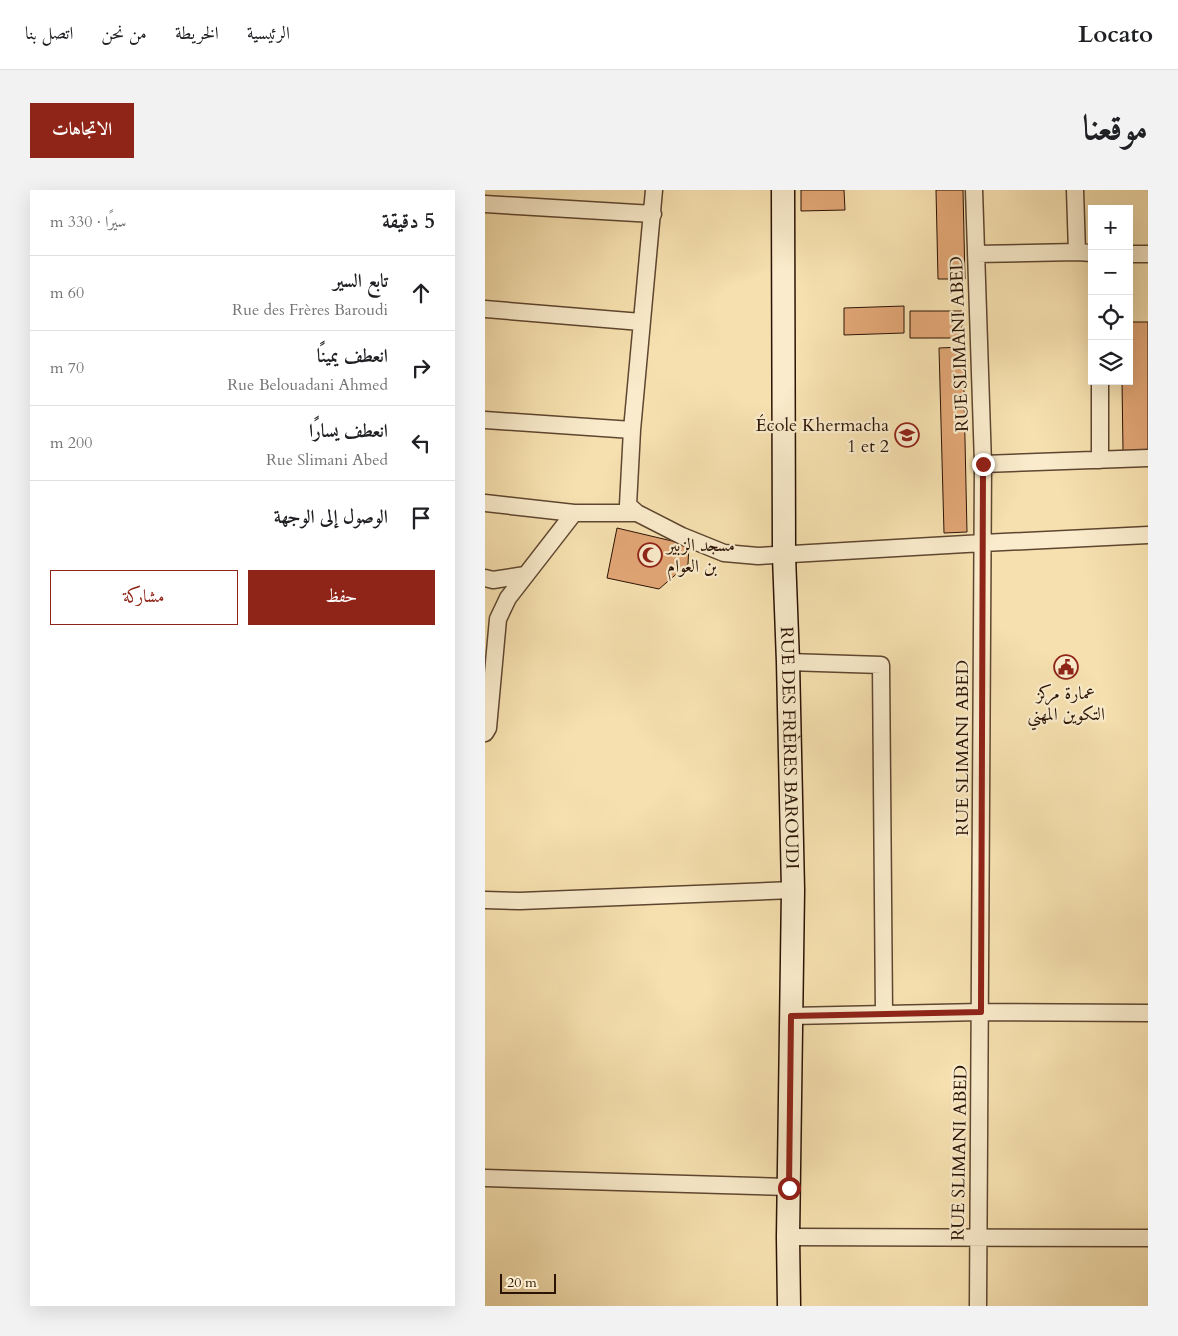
<!DOCTYPE html>
<html lang="ar">
<head>
<meta charset="utf-8">
<style>
  body { margin:0; font-family:Cardo,Amiri,serif; background:#f2f2f2; color:#202124; direction:rtl }
  .controls { position:absolute; right:15px; top:15px; display:grid; overflow:hidden; border-radius:0px; box-shadow:0 5px 20px #0002 }
  .controls button { width:45px; height:45px; display:grid; place-items:center; padding:0; border:0; border-bottom:1px solid #e0e0e0; background:#fff; color:#202124; font:25px sans-serif }
  .scale { position:absolute; left:15px; bottom:12px; width:56px; box-sizing:border-box; padding-left:5px; border:2px solid #2b1305; border-top:0; font-size:14px; line-height:18px; white-space:nowrap; color:#2b1305; -webkit-text-stroke:4px #f9ebcb; paint-order:stroke }
  .stop { position:absolute; width:15px; height:15px; margin:-11px; border:4px solid #8f2418; border-radius:50%; background:#fff }
  .stop.end { background:#8f2418; border-color:#fff; box-shadow:0 1px 5px #0008 }
  .list { margin:0; padding:0; list-style:none }
  h2 { display:flex; justify-content:space-between; align-items:center; height:65px; margin:0; padding:0 20px; font-size:21px }
  h2 small { font-size:16px; font-weight:400; color:#757577 }
  .list li { display:grid; grid-template-columns:32px 1fr auto; gap:15px; align-items:center; box-sizing:border-box; height:75px; padding:0 20px; border-top:1px solid #e0e0e0 }
  .list b { display:block; font-size:19px; white-space:nowrap }
  .list p { margin:0; font-size:16px; white-space:nowrap; color:#757577 }
  .list em { font-size:16px; font-style:normal; color:#757577 }
  .actions { display:flex; gap:10px; padding:15px 20px }
  .actions a { flex:1; padding:11px 0; border:1px solid #8f2418; border-radius:0px; text-align:center; font-size:18px; color:#8f2418 }
  .actions .main { background:#8f2418; color:#fff }
  .icon { flex:none; width:28px; height:28px; fill:none; stroke:currentColor; stroke-width:2; stroke-linecap:round; stroke-linejoin:round }
  .map { position:relative; flex:none; width:663px; height:1116px; overflow:hidden; direction:ltr; border-radius:0px }
  header { display:flex; align-items:center; gap:30px; box-sizing:border-box; height:70px; padding:0 25px; background:#fff; border-bottom:1px solid #e0e0e0 }
  header strong { font-size:24px }
  nav { display:flex; gap:28px; margin-inline-start:auto; font-size:18px }
  .intro { display:flex; align-items:center; justify-content:space-between; box-sizing:border-box; height:120px; padding:0 30px }
  h1 { margin:0; font-size:35px }
  .button { padding:12px 22px; border-radius:0px; background:#8f2418; color:#fff; font-size:18px; font-weight:700 }
  main { display:flex; gap:30px; padding:0 30px }
  aside { flex:1; background:#fff; border-radius:0px; box-shadow:0 5px 20px #0002 }
  .map>svg:first-child { display:block }
  .building { fill:#e2a675; stroke:#2b1305 }
  .lines { fill:none; stroke-linecap:round; stroke-linejoin:round }
  .street-casing { stroke:#5e4630; stroke-width:19 }
  .secondary-casing { stroke:#2b1305; stroke-width:25 }
  .street { stroke:#f9ebcb; stroke-width:16 }
  .secondary { stroke:#f9ebcb; stroke-width:22 }
  .route { stroke:#8f2418; stroke-width:6 }
  .labels { text-anchor:middle; stroke-width:4.5; stroke-linejoin:round; paint-order:stroke }
  .street-label { font-size:18px; fill:#2b1305; stroke:#f9ebcb }
  .poi-label { font-size:18px; fill:#2b1305; stroke:#f9ebcb; text-anchor:end }
</style>
</head>
<body>
<header>
<strong>Locato</strong>
<nav><a>الرئيسية</a><a>الخريطة</a><a>من نحن</a><a>اتصل بنا</a></nav>
</header>
<div class="intro"><h1>موقعنا</h1><a class="button">الاتجاهات</a></div>
<main>
<div class="map">
<svg width="663" height="1116" viewBox="0 0 663 1116">
  <rect width="100%" height="100%" fill="#f6e0af"/>
  <filter id="stains"><feTurbulence type="fractalNoise" baseFrequency=".004" numOctaves="4"/><feColorMatrix values="0 0 0 0 .2 0 0 0 0 .09 0 0 0 0 .02 0 0 0 .5 -.17"/></filter>
  <radialGradient id="worn" r=".72"><stop offset=".6" stop-color="#630" stop-opacity="0"/><stop offset="1" stop-color="#630" stop-opacity=".3"/></radialGradient>
  <path class="building" d="M316,0H359L360,20L316,21Z
    M451,0H478L480,89H453Z
    M419,116V143L359,145V118Z
    M425,121H477V148H425Z
    M644,132H663V260L638,261L637,191H644Z
    M478,157L482,342L459,343L454,158Z
    M132,338L204,355L203,374L174,399L122,388Z"/>
  <g class="lines">
    <g class="street-casing">
      <path id="street" d="M489,0L498,274L493,1116
        M590,0L592,62
        M0,14L168,24
        M491,64L592,62L607,63
        M644,64H663
        M0,119L156,132
        M0,230L147,240
        M615,270V191
        M498,274L663,268
        M0,313L89,323H152L197,346L239,363L273,366L498,353L663,345
        M152,323L143,315L147,240L169,0
        M0,388L8,390L40,385
        M303,472L396,475L399,824
        M0,543L3,538L13,429L23,408L89,323
        M0,710L35,711L308,700
        M306,826L496,822L663,823
        M0,988L303,997
        M303,1047L663,1048"/>
    </g>
    <g class="secondary-casing">
      <g id="secondary">
        <path id="s1" d="M298,0L299,366L303,472L308,700L303,1047L304,1116"/>
      </g>
    </g>
    <use href="#street" class="street"/>
    <use href="#secondary" class="secondary"/>
  </g>
  <g class="lines">
    <path class="route" d="M304,998L306,826L496,822L498,274"/>
  </g>
  <defs>
    <g id="school-ring" transform="scale(1.25)"><circle r="9.5" fill="#f9ebcb" stroke="#8f2418" stroke-width="1.5"/><path d="M0-5L7-2L0 1L-7-2ZM-4 1L0 2.5L4 1V4Q0 6-4 4Z" fill="#8f2418"/></g>
    <g id="mosque-ring" transform="scale(1.25)"><circle r="9.5" fill="#f9ebcb" stroke="#8f2418" stroke-width="1.5"/><path d="M3.5-4.9A6 6 0 1 0 3.5 4.9A5 5 0 1 1 3.5-4.9Z" fill="#8f2418"/></g>
    <g id="civic-ring" transform="scale(1.25)"><circle r="9.5" fill="#f9ebcb" stroke="#8f2418" stroke-width="1.5"/><path d="M-.6-6.5H3V-4.5H.6V-3L4-1V1h2V6H-6V1h2V-1L-.6-3ZM-1.2 2.5V6h2.4V2.5Z" fill="#8f2418"/></g>
  </defs>
  <g fill-rule="evenodd">
    <use href="#school-ring" x="422" y="245"/>
    <use href="#mosque-ring" x="165" y="365"/>
    <use href="#civic-ring" x="581" y="477"/>
  </g>
  <g class="labels">
    <g class="street-label">
      <text transform="translate(474 154) rotate(-92)" y="6">RUE SLIMANI ABED</text>
      <text dy="6" stroke="none"><textPath href="#s1" startOffset="558">RUE DES FRÈRES BAROUDI</textPath></text>
      <text transform="translate(477 558) rotate(-90)" y="6">RUE SLIMANI ABED</text>
      <text transform="translate(474 963) rotate(-89)" y="6">RUE SLIMANI ABED</text>
    </g>
    <g class="poi-label">
      <text x="404" y="241">École Khermacha<tspan x="404" dy="21">1 et 2</tspan></text>
      <text x="182" y="361" text-anchor="start">مسجد الزبير<tspan x="182" dy="21">بن العوام</tspan></text>
      <text x="581" y="509" text-anchor="middle">عمارة مركز<tspan x="581" dy="21">التكوين المهني</tspan></text>
    </g>
  </g>
  <rect width="100%" height="100%" filter="url(#stains)"/>
  <rect width="100%" height="100%" fill="url(#worn)"/>
</svg>
<div class="controls">
<button>+</button>
<button>−</button>
<button><svg class="icon" aria-label="locate" viewBox="0 0 24 24"><circle cx="12" cy="12" r="6"/><path d="M12 2v4M12 18v4M2 12h4M18 12h4"/></svg></button>
<button><svg class="icon" aria-label="layers" viewBox="0 0 24 24"><path d="M12 4l9 5-9 5-9-5zM3 14l9 5 9-5"/></svg></button>
</div>
<div class="scale">20 m</div>
<div class="stop" style="left:304px;top:998px"></div>
<div class="stop end" style="left:498px;top:274px"></div>
</div>
<aside>
<h2>5 دقيقة<small>سيرًا · 330 m</small></h2>
<ul class="list">
<li><svg class="icon" aria-label="ahead" viewBox="0 0 24 24"><path d="M12 20V5M6 11l6-6 6 6"/></svg><div><b>تابع السير</b><p>Rue des Frères Baroudi</p></div><em>60 m</em></li>
<li><svg class="icon" aria-label="right" viewBox="0 0 24 24"><path d="M7 20v-9h11M14 6l5 5-5 5"/></svg><div><b>انعطف يمينًا</b><p>Rue Belouadani Ahmed</p></div><em>70 m</em></li>
<li><svg class="icon" aria-label="left" viewBox="0 0 24 24"><path d="M17 20v-9H6M10 6l-5 5 5 5"/></svg><div><b>انعطف يسارًا</b><p>Rue Slimani Abed</p></div><em>200 m</em></li>
<li><svg class="icon" aria-label="arrive" viewBox="0 0 24 24"><path d="M6 21V4h12l-3 4 3 4H6"/></svg><div><b>الوصول إلى الوجهة</b></div></li>
</ul>
<div class="actions"><a class="main">حفظ</a><a>مشاركة</a></div>
</aside>
</main>
</body>
</html>
